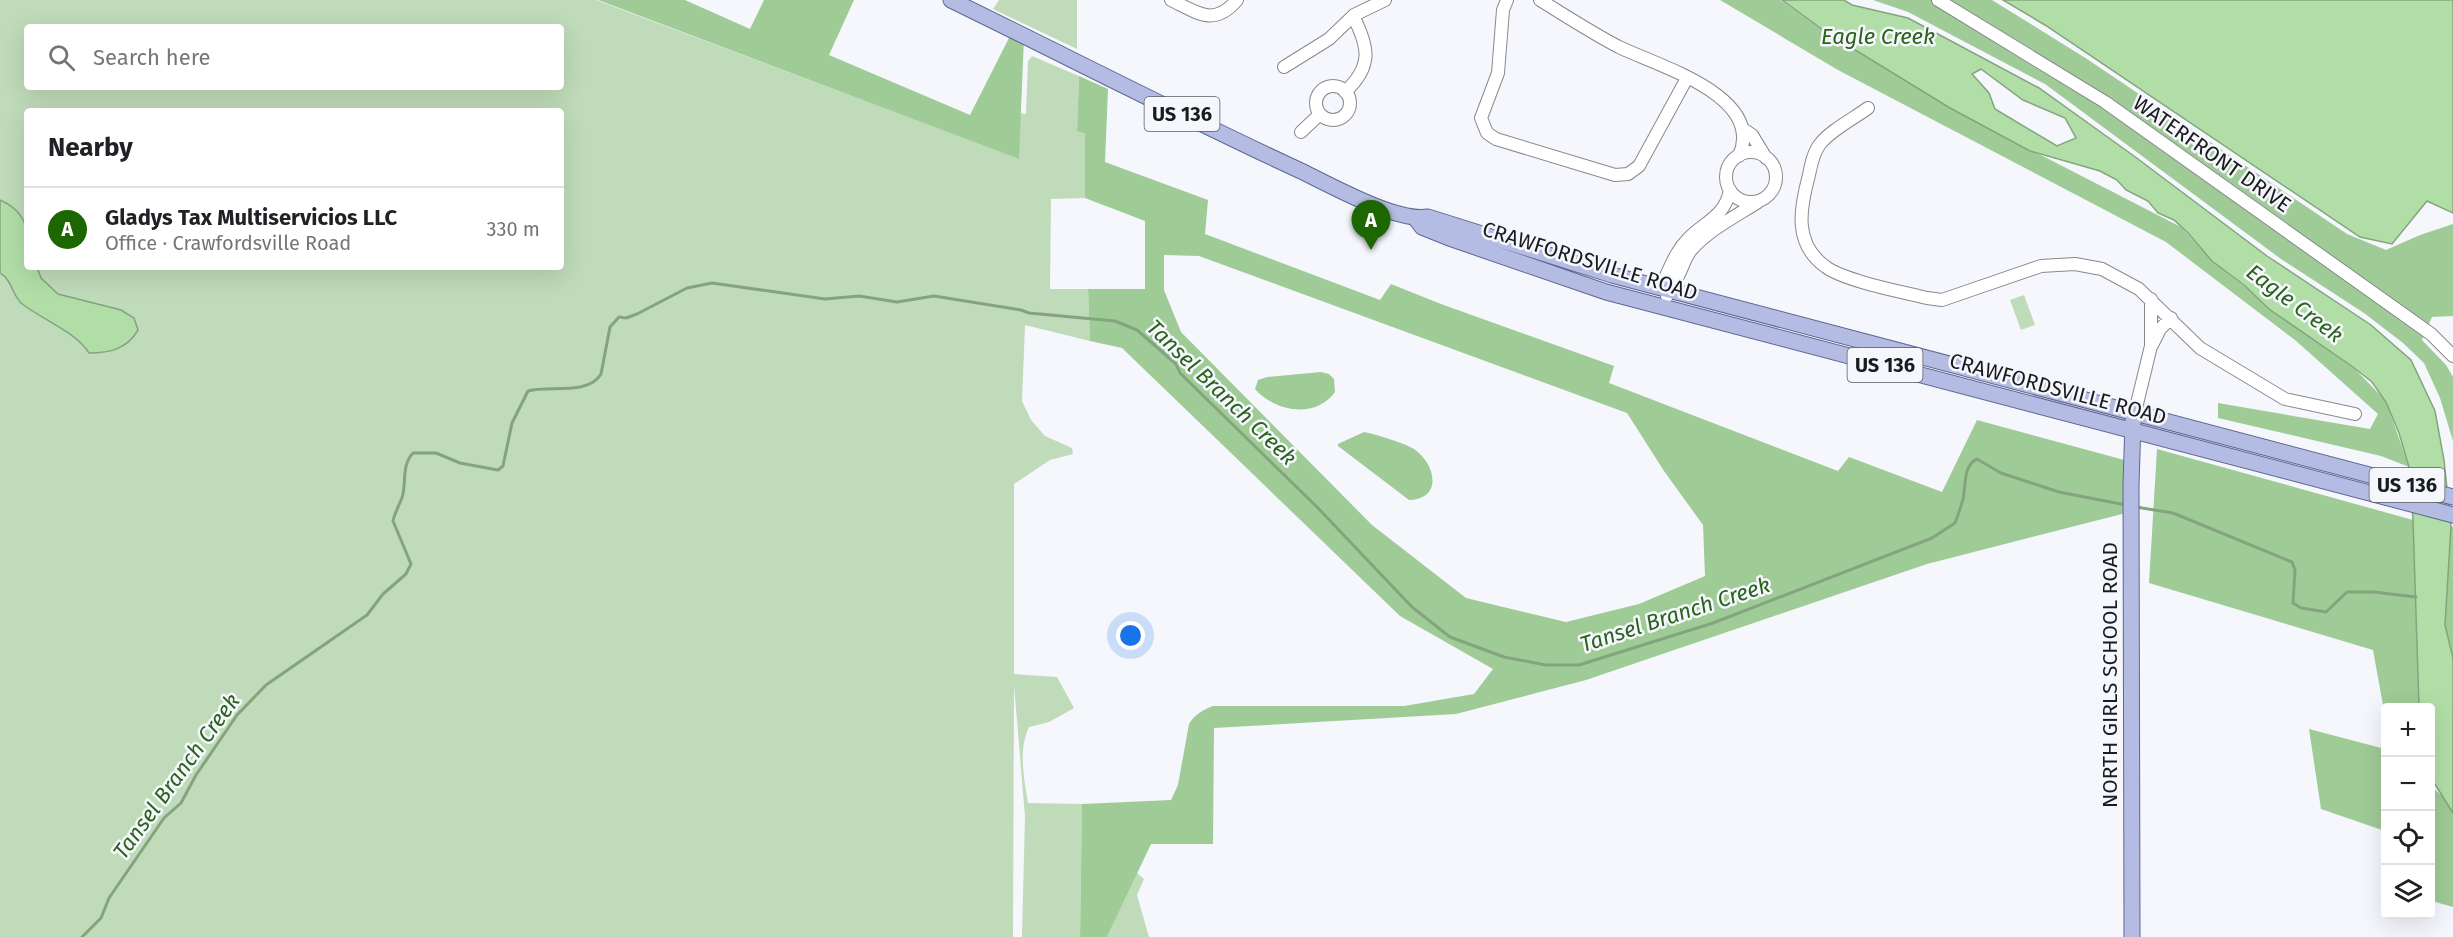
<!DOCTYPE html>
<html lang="en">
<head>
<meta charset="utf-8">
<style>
  body { margin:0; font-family:"Fira Sans",sans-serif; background:#f6f6f6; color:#202124 }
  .controls { position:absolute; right:18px; bottom:18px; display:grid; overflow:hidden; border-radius:6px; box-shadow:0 6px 24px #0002 }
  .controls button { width:54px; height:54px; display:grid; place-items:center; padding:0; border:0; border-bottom:2px solid #e0e0e0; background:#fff; color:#202124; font:30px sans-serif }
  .you { position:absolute; left:1131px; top:636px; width:21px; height:21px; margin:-15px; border:4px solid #fff; border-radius:50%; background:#1a73e8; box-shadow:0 0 0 9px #1a73e833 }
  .badge { display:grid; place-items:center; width:39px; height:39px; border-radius:50%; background:#1d6702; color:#fff; font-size:20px; font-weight:700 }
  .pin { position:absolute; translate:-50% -50px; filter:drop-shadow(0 2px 3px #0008) }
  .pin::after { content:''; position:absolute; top:32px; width:21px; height:18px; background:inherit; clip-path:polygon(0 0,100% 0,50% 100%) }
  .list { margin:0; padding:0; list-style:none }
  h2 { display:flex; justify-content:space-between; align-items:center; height:78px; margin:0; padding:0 24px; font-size:26px }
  h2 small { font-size:20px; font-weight:400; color:#757577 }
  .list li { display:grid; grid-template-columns:39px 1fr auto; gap:18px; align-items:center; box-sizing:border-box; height:84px; padding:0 24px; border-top:2px solid #e0e0e0 }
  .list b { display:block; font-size:22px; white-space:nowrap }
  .list p { margin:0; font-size:20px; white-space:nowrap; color:#757577 }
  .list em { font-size:20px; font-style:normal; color:#757577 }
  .icon { flex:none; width:33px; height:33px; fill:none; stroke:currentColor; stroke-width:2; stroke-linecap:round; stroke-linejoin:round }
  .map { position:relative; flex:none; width:2453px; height:937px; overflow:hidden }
  .search { position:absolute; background:#fff; box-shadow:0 6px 24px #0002; left:24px; top:24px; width:540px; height:66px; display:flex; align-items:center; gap:15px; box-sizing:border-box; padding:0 21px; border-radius:6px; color:#757577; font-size:22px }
  .panel { position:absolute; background:#fff; box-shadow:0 6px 24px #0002; left:24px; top:108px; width:540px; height:162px; border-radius:6px }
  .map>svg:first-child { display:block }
  .green { fill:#bfdbb9; fill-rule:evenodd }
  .forest { fill:#9fcb96; fill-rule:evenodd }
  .water { fill:#b1dea7; stroke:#84a47e; stroke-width:1.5; fill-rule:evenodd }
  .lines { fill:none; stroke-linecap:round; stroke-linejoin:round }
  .stream { stroke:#84a47e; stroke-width:3 }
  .minor-casing { stroke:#88898e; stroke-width:14 }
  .major-casing { stroke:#5e6792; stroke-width:17 }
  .minor { stroke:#fff; stroke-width:12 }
  .major { stroke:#b5bce3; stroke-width:15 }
  .labels { text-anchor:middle; stroke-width:5; stroke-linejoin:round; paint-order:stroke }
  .shield { fill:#f5f7fd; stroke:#5c5d60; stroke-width:1.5 }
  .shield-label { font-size:20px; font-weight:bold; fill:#1a1b1d }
  .street-label { font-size:21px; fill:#1a1b1d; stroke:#f5f7fd }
  .water-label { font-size:22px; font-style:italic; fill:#2a621c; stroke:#f5f7fd }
</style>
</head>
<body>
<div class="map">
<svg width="2453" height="937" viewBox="0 0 2453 937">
  <rect width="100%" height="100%" fill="#f5f7fd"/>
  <path class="green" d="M0,0H596L1018,158L1019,113L1026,114L1028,61L1032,56L1079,76L1077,131L1085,134V198L1051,199L1050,289H1088L1090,341L1025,325L1022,401L1031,420L1045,436L1072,448L1073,454L1050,460L1014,484V674L1057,677L1074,708L1049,722L1029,727C1018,751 1024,778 1028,803L1082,804L1080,937H1022L1025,816L1014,685L1013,937H0ZM27,27H561V87H27ZM27,111H561V267H27Z
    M999,0H1077V49L993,9Z
    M2024,295L2035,325L2021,330L2010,300Z
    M1137,873L1144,879L1137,895L1149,937H1107Z"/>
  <path class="forest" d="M598,0H685L750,29L764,0H854L829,55L970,115L1012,32L1024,37L1019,159Z
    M1720,0H1780L1826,32L1967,117L2181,227L2212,261L2307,335L2353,367L2386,401L2409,467L2381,456L2218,418V403L2370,429L2378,414L2295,340L2166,242L1838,70Z
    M1873,0H1992L2087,59L2347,234L2386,250L2420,235L2453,224V316L2432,317L2422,340L2446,365L2453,377V441L2440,398L2424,363L2403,343L2364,313L2281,259L2045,84L1908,12Z
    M1079,76L1108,89L1105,162L1208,200L1205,234L1380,300L1391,284L1441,304L1614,366L1609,383L1838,471L1849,457L1942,492L1977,420L2128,461L2126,513L1927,564L1586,680L1456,714L1214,728L1213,844H1151L1107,937H1080L1082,804L1171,800L1178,785L1189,724C1195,714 1203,710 1213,706H1404L1474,694L1493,669L1400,616L1122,348L1090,341L1088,289H1145V221L1085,198V134L1077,131ZM1164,255L1199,256L1627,413L1664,471L1703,525L1705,576L1639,604L1566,622L1466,598L1372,525L1181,332L1164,290Z
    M1321,372L1329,374L1334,379L1335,392C1316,419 1275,412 1255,389L1258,380L1267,377Z
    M1364,432C1375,434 1404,443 1414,449C1435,463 1444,499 1409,500L1338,446V444Z
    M2157,449L2413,520L2420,707L2386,708L2385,716L2373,650L2149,583Z
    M2451,526L2453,527V658L2445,625Z
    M2309,729L2385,749V831L2321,809Z
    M2430,785L2453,806V907L2432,901Z"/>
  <path class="water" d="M1782,0H1844L1852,5L1908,18L2039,88L2134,156L2267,256L2371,325L2411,360L2435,411L2444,460L2451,526L2445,625L2453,658V813L2431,778L2430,708L2419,707L2413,520L2409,467L2399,433L2386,402L2372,382L2353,367L2269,309L2244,285L2212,261L2188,233L2174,220L2158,213L2148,201L2126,190L2117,180L2100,171L2030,151L1950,108L1870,59L1826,32ZM1981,69L2023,100L2065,118L2076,138L2057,146L1995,109L1989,93L1972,74Z
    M2003,0H2453V213L2427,201L2392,244L2360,237L2045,25Z
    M0,200C33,215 27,237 27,267H37L41,278L58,294L121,310L134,318L138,330C127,349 110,353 89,353C76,332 41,319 21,303C12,294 12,280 0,273Z"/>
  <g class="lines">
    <path class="stream" d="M2136,507L2173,513L2292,562L2295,570L2293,603L2301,608L2326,612L2347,592H2374L2416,597
      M82,937L101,918L109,898L164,818L181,803L196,775L237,715L266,685L367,615L383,594L406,574L411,564L393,521C395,511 401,503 403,494C406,479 402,465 413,453H436L460,463L498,470L503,466L512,423L528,391C549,385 588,396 601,374L610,327L619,317L626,318L637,314L687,288L712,283L825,299L859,296L897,302L934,296L1021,310L1029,313L1115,321L1137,330L1176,364L1180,373L1317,507L1412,607L1450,637L1504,657L1546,665H1579L1713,623L1932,538L1955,523C1958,515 1961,507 1963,499C1966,486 1963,465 1977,459L2001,473L2059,492L2126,505"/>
    <g class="minor-casing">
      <path id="minor" d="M1171,0C1198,13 1214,27 1237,0
        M1507,0L1503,10L1498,73L1481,118L1487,133L1496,139L1615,175L1628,174L1639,166L1687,78
        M1540,0C1566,16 1592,33 1619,47C1658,66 1766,96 1739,156
        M1938,0L2105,102L2431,334L2453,356
        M1284,67L1329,39L1354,15L1385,0
        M1316 103a17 17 0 1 1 34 0a17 17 0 1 1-34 0Z
        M1345,92C1373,66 1369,47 1353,16
        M1868,108C1853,119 1831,130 1820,144C1813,153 1811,165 1809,175C1800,208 1793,244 1826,267C1845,281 1903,292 1927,298L1942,300L2041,266L2075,264L2102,269L2139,289L2200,348L2285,399L2355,414
        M1743,129L1752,135L1766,158
        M1301,132L1320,114
        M1726 177a25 25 0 1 1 50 0a25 25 0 1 1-50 0Z
        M1670,285C1682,277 1682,260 1692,249C1709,230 1736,216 1758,202
        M1667,296L1670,285L1666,276C1672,263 1677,250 1688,239C1704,222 1725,217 1730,190
        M2152,345L2160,329L2171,318
        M2135,412L2151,346V299"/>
    </g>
    <g class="major-casing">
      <path id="major" d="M951,0C1068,57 1184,117 1301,171C1332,186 1396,222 1428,217L1612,275L2453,497
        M1416,219L1422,227L1452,239L1606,292L2453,515
        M2132,937L2131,485L2133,421"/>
    </g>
    <use href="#minor" class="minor"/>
    <use href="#major" class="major"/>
  </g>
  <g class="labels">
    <g class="shield">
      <rect x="1144.5" y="97" width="75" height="34" rx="4.5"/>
      <rect x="1847.5" y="348" width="75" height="34" rx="4.5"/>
      <rect x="2369.5" y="468" width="75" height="34" rx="4.5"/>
    </g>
    <g class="shield-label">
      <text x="1182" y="121">US 136</text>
      <text x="1885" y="372">US 136</text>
      <text x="2407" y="492">US 136</text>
    </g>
    <g class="street-label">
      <text transform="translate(2212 154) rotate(35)" y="7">WATERFRONT DRIVE</text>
      <text transform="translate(1590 261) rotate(17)" y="7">CRAWFORDSVILLE ROAD</text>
      <text transform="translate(2058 389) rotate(15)" y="7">CRAWFORDSVILLE ROAD</text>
      <text transform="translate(2110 675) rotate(-90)" y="7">NORTH GIRLS SCHOOL ROAD</text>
    </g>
    <g class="water-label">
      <text x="1878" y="44">Eagle Creek</text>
      <text transform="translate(2295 303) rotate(37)" y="8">Eagle Creek</text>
      <text transform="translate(1222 392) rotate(44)" y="8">Tansel Branch Creek</text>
      <text transform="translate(1675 614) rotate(-18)" y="8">Tansel Branch Creek</text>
      <text transform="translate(176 776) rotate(-54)" y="8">Tansel Branch Creek</text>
    </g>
  </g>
</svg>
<div class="controls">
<button>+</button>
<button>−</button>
<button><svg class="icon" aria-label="locate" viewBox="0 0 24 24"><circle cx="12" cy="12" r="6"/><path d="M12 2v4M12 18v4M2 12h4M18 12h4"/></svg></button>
<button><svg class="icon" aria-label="layers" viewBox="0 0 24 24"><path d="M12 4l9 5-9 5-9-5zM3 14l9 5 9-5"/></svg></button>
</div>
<div class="you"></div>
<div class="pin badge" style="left:1371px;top:250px">A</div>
<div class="search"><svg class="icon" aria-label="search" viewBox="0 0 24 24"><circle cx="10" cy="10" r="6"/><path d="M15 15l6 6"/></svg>Search here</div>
<section class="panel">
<h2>Nearby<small></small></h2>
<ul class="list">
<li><span class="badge">A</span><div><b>Gladys Tax Multiservicios LLC</b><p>Office · Crawfordsville Road</p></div><em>330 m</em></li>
</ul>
</section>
</div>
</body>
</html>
